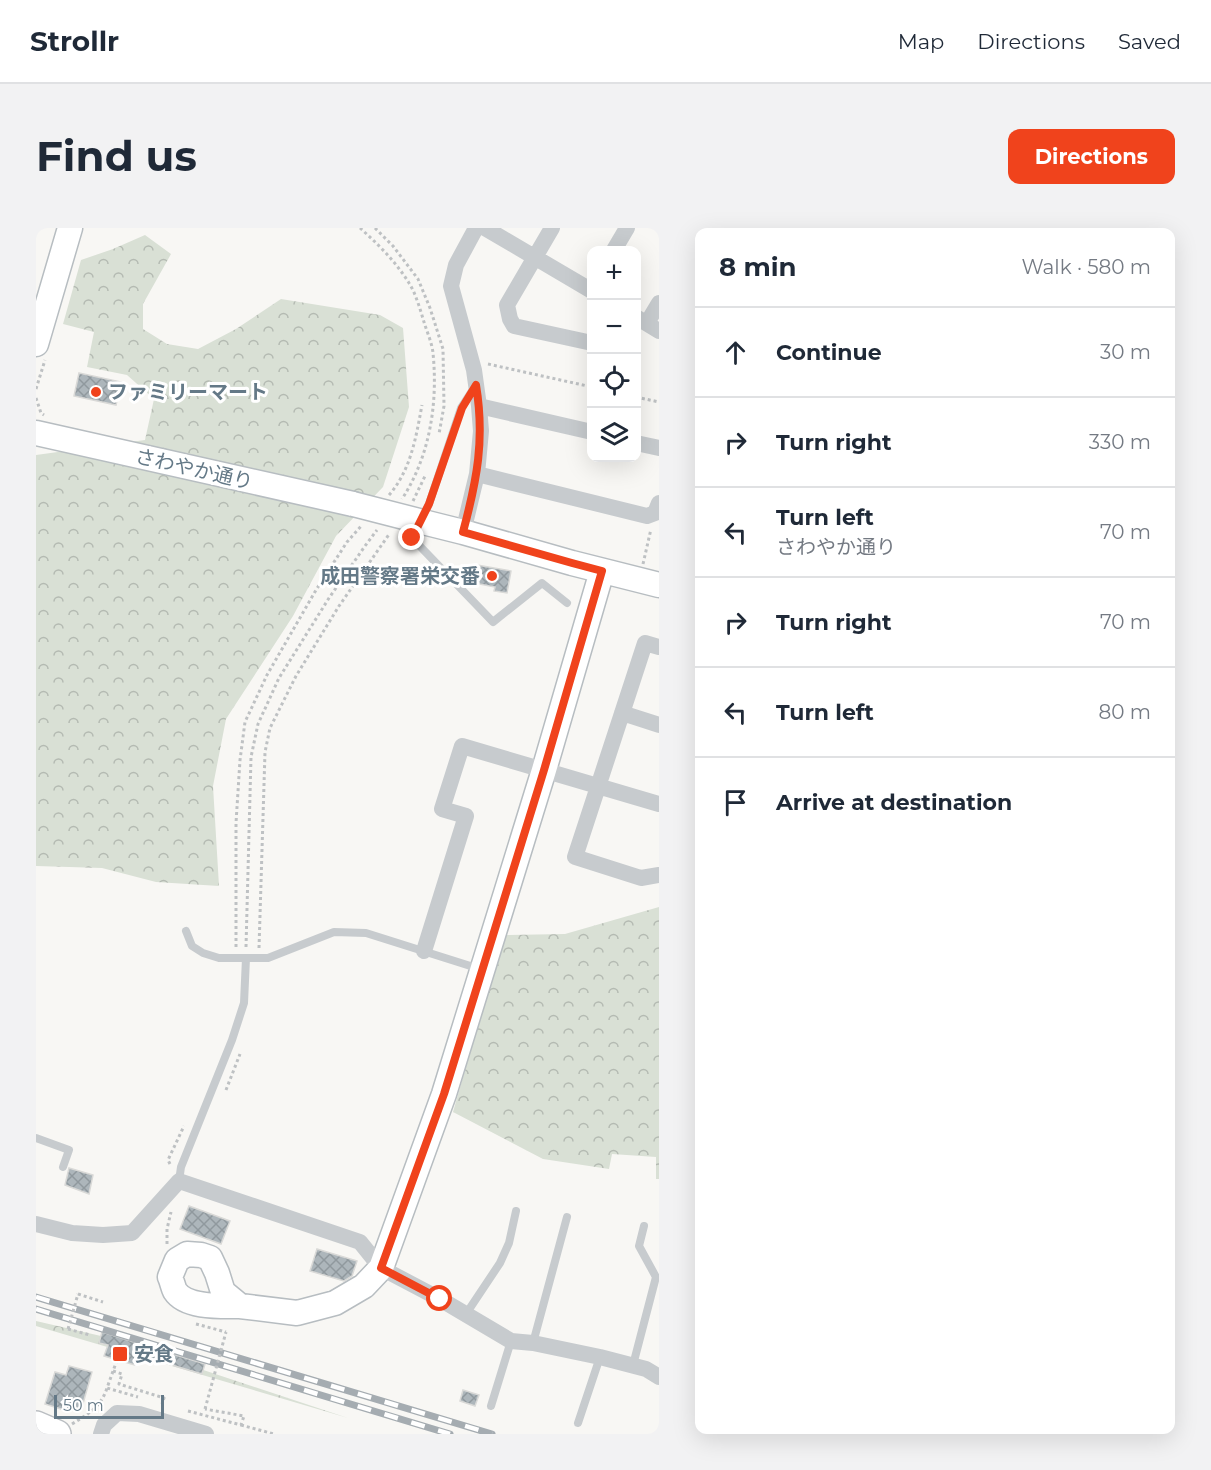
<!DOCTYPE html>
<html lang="en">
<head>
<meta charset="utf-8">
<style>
  body { margin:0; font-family:Montserrat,"Noto Sans JP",sans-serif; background:#f2f2f3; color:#1f2937 }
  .controls { position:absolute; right:18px; top:18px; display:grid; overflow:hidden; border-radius:12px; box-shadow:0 6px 24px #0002 }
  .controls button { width:54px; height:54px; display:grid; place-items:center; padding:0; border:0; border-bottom:2px solid #e0e1e3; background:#fff; color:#1f2937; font:30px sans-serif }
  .scale { position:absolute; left:18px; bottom:15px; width:110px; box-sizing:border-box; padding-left:6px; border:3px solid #647987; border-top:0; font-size:16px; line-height:21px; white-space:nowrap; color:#647987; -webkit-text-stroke:4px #fff; paint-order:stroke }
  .stop { position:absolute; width:18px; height:18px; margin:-14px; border:4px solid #f0431c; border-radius:50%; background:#fff }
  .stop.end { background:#f0431c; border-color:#fff; box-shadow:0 2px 6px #0008 }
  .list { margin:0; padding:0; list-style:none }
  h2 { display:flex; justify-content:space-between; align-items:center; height:78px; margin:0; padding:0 24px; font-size:26px }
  h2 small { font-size:20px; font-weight:400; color:#747a83 }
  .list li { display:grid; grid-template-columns:39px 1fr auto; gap:18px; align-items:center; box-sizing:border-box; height:90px; padding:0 24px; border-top:2px solid #e0e1e3 }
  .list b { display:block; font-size:22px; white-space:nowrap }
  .list p { margin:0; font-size:20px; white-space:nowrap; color:#747a83 }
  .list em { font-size:20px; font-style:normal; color:#747a83 }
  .icon { flex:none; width:33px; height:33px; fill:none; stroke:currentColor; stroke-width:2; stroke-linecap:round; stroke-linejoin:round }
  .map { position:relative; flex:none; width:623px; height:1206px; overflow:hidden; border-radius:12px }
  header { display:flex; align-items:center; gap:36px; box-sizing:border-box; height:84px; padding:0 30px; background:#fff; border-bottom:2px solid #e0e1e3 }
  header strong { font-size:28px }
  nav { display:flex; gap:33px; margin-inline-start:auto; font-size:21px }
  .intro { display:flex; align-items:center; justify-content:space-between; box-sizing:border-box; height:144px; padding:0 36px }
  h1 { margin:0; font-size:42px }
  .button { padding:15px 27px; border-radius:12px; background:#f0431c; color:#fff; font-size:21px; font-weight:700 }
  main { display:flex; gap:36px; padding:0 36px }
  aside { flex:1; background:#fff; border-radius:12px; box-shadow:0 6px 24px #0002 }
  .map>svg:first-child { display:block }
  .forest { fill:url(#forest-crowns) }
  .building { fill:url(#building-cross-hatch); stroke:#d9d9d7; stroke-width:1.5 }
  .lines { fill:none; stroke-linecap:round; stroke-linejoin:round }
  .secondary-casing { stroke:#b7bdc1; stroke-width:27 }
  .primary-casing { stroke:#babec2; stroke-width:30 }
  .path { stroke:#bec1c3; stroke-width:3; stroke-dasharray:3 3; stroke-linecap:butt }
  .lane { stroke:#c7cbce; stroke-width:8 }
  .street { stroke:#c7cbce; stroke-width:16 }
  .secondary { stroke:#fff; stroke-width:24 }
  .primary { stroke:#fff; stroke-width:27 }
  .rail-casing { stroke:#a5acb1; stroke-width:7 }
  .rail { stroke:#fff; stroke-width:4.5; stroke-dasharray:14; stroke-linecap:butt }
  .secondary-bridge-casing { stroke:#b7bdc1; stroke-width:27; stroke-linecap:butt }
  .path-bridge { stroke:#bec1c3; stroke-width:3; stroke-dasharray:3 3; stroke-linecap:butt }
  .secondary-bridge { stroke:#fff; stroke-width:24 }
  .route { stroke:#f0431c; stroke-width:8 }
  .poi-dot { fill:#f0431c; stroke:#fff; stroke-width:2 }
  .labels { text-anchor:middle; stroke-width:6; stroke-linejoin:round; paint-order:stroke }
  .poi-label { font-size:20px; font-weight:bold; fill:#647987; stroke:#fff; text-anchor:start }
  .street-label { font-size:20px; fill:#647987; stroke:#fff }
</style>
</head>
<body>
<header>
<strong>Strollr</strong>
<nav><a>Map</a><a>Directions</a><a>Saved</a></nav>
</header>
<div class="intro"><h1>Find us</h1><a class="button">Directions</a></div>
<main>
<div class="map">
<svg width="623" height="1206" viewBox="0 0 623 1206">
  <defs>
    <pattern id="forest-crowns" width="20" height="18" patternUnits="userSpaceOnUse" patternTransform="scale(1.5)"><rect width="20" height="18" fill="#d9e0d5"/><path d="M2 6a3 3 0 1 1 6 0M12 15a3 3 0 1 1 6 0" fill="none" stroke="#b4bab2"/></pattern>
    <pattern id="building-cross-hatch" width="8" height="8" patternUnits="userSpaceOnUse" patternTransform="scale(1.5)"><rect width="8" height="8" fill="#adb6bb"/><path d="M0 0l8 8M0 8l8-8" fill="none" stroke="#90999e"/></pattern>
  </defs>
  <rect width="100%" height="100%" fill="#f8f7f4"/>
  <path class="forest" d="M109,7L135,26L107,76V101L131,116L162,121L200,101L245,71L344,87L367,100L373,179L347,259L300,308L257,388L190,491L177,558L183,658L120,654L66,640L0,638V227L109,212L118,171L91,147L51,139L58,104L27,96L45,32L77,21Z
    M623,679V951H620V929L576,926L573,941L507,931L417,884L468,707L529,706Z
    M0,1093L65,1108L312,1190L0,1098Z"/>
  <path class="building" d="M43,145L85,154L80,177L38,168Z
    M441,337L475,343L471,365L458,363L459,359L438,355Z
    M33,940L57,947L53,966L29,957Z
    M153,978L194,993L185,1016L144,1001Z
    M281,1021L321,1033L316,1048L308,1053L274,1043Z
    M66,1104L169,1136L166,1146L102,1127L99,1137L68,1128L72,1117L63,1115Z
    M33,1138L56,1144L46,1179L28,1182L9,1176L19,1144L30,1147Z
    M427,1162L443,1167L439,1178L424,1173Z"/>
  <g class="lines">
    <g class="secondary-casing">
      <path id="secondary" d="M0,116L34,0
        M0,205L317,276
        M391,295L427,304L536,335L623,357
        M151,1026L165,1027L174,1030L181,1045L187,1064L204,1078C185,1078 150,1080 139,1063C137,1059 136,1053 134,1049L141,1032Z
        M204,1078L261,1085L299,1075L328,1058L345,1040L408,866L508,542L566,343"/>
    </g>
    <g class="primary-casing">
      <path id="primary" d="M0,1197L21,1206"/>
    </g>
    <path class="path" d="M324,0C342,16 360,34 373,55C380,66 384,81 388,94C391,104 396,115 397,125C402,175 394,228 366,271
      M339,0L357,18L382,51L394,80L407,121L408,178L403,206
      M452,136L556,159
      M0,161L9,132
      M600,169L623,174
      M0,170L5,185L8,187
      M353,267C375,242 380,209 386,177
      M377,273L390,246
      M607,336L615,301
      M200,719V595L204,532L209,494L231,447L280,362L311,314L326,297
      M210,719L215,529L222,496L243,450L293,370L329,318L341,302
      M223,720L229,524L234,500L260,448L303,378L354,305
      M190,862L204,826
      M134,936L132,932L148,898
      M131,1016V1001L135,984
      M42,1066L67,1074
      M160,1096L190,1104
      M32,1101L54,1107
      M81,1132L71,1160L102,1169
      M77,1143L86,1146L83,1156L128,1170L126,1176
      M152,1183L205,1197L208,1188L169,1181
      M36,1196C52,1186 65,1179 71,1160
      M205,1197L238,1206"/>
    <path class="lane" d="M438,160L425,180L393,276L376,310L457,394L506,355L531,375
      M150,703L156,718L167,725L183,730H232L298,704L330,705L444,741
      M0,910L33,922L27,939
      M143,953L145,939L196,812L208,775L210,730
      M430,1086L464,1035L473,1015L480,983
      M497,1115L531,989
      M597,1137L620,1049L603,1018L608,998
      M455,1178L475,1113
      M542,1195L564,1129"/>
    <path class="street" d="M449,0L556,63
      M516,0L471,77L474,91L478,98L556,115
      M578,22L591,0
      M600,89L623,103
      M611,95L623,75
      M443,178L556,204
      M600,215L623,220
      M441,246L611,288L619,285L623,275
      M427,304L441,246L445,203L443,178L438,142L415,58L420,37L440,0
      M623,419L609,415L539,629L605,650L623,647
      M586,485L623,497
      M388,723L430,588L406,581L426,518L623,576
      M0,996L36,1005L67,1007L96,1005L143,953L324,1014L345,1040L404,1071L475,1113L497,1115L564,1129L610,1141L623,1149
      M65,1206L68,1197L81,1185L103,1186L170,1206"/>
    <use href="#secondary" class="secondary"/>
    <use href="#primary" class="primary"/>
    <g class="rail-casing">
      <path id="rail" d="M0,1069L456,1206
        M0,1081L414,1206"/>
    </g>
    <use href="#rail" class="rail"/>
    <g class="secondary-bridge-casing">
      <path id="secondary-bridge" d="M317,276L391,295"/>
    </g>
    <path class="path-bridge" d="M32,1101L42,1066
      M169,1181L190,1104"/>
    <use href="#secondary-bridge" class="secondary-bridge"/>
  </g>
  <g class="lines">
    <path class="route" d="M376,310L393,276L426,180L440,157C449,211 441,252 427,304L536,335L566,343L508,542L408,866L345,1040L404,1071"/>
  </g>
  <g class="poi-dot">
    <circle cx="60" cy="164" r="6"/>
    <circle cx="456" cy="348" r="6"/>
    <rect x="76" y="1118" width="16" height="16" rx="3"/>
  </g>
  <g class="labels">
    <g class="poi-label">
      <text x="72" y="171">ファミリーマート</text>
      <text x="444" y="355" text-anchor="end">成田警察署栄交番</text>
      <text x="98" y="1133">安食</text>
    </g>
    <g class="street-label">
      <text transform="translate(158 241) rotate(13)" y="7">さわやか通り</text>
    </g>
  </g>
</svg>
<div class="controls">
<button>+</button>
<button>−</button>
<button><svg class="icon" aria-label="locate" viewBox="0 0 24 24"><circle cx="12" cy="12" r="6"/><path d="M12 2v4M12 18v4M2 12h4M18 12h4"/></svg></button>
<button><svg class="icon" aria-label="layers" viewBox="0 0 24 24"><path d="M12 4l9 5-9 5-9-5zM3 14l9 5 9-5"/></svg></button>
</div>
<div class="scale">50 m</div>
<div class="stop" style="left:404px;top:1071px"></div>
<div class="stop end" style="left:376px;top:310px"></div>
</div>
<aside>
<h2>8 min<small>Walk · 580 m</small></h2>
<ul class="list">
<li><svg class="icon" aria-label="ahead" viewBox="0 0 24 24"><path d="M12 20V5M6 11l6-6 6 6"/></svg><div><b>Continue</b></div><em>30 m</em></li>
<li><svg class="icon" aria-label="right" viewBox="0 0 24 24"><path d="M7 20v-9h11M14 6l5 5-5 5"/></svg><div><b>Turn right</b></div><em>330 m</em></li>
<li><svg class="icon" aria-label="left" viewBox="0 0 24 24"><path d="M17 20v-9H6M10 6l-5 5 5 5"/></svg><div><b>Turn left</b><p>さわやか通り</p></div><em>70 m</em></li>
<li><svg class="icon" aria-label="right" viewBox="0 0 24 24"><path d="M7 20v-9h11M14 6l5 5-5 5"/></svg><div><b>Turn right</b></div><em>70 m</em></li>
<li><svg class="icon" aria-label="left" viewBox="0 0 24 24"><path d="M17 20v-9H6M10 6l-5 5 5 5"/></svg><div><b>Turn left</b></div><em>80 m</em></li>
<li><svg class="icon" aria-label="arrive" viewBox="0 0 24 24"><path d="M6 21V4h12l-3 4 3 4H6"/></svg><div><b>Arrive at destination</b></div></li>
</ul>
</aside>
</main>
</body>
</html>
